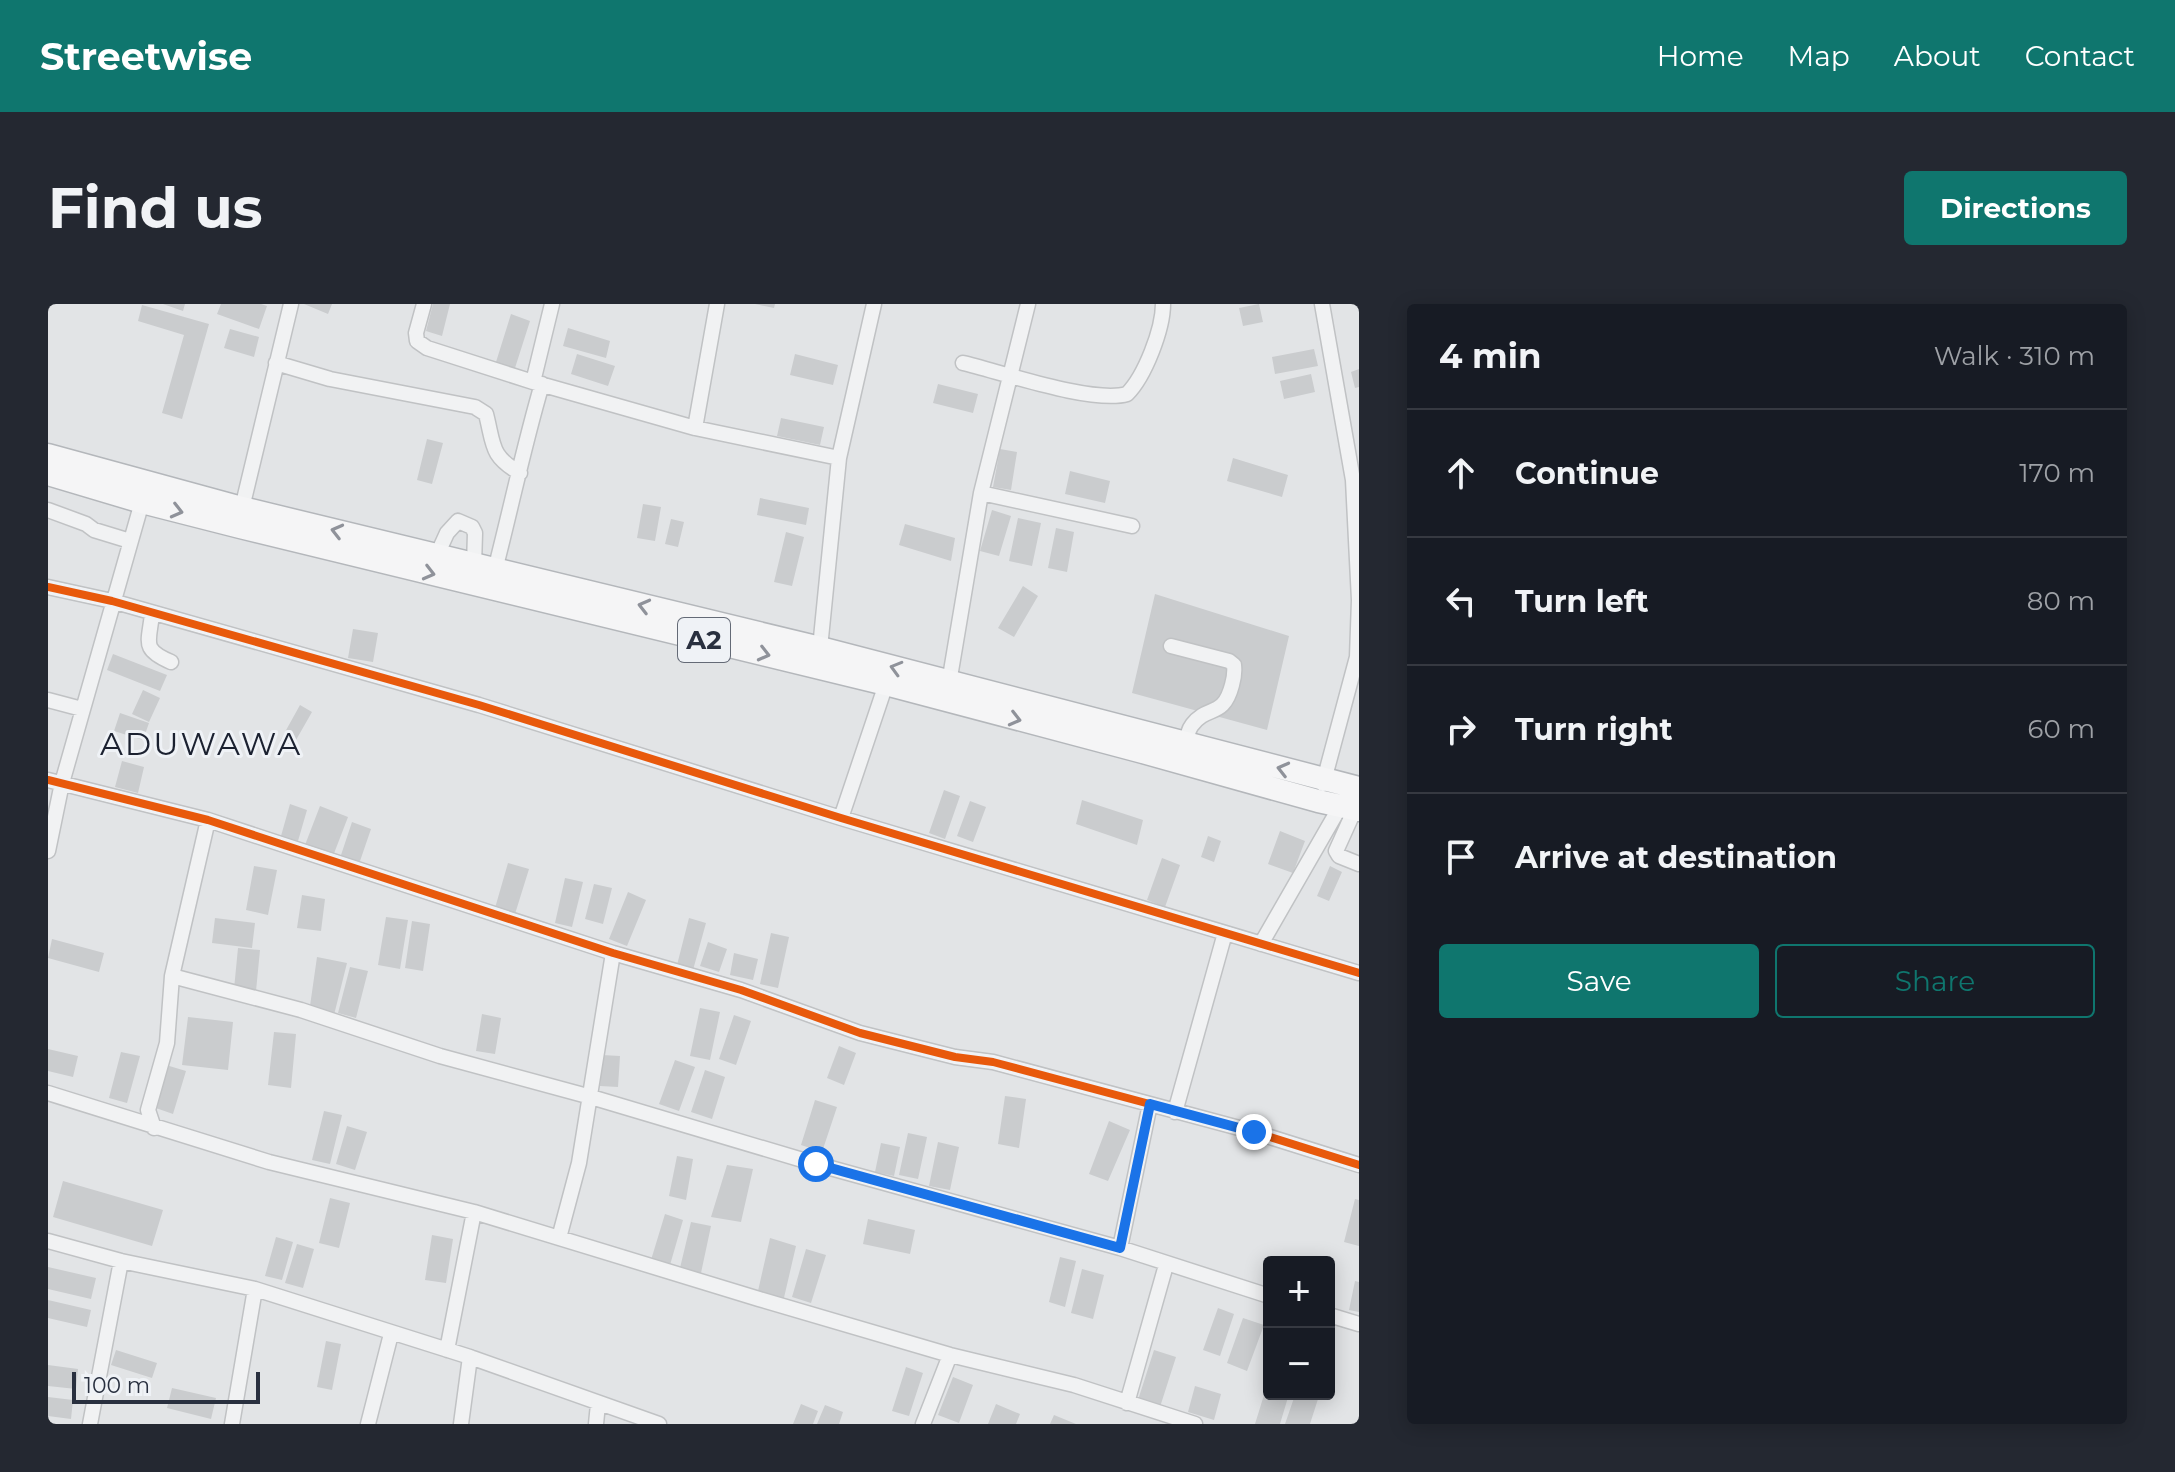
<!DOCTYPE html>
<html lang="en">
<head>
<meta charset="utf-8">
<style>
  body { margin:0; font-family:Montserrat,sans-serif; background:#242831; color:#f1f3f6 }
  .controls { position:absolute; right:24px; bottom:24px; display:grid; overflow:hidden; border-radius:8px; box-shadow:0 4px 20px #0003 }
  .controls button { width:72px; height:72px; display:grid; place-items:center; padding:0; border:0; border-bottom:2px solid #363941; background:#171b24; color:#f1f3f6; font:40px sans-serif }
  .scale { position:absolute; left:24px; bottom:20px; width:188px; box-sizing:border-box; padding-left:8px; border:4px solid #29303f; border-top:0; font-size:22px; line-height:28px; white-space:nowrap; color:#29303f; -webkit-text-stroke:6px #eff2f6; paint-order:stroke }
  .stop { position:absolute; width:24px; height:24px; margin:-18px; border:6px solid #1a73e8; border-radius:50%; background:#fff }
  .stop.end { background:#1a73e8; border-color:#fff; box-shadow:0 2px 8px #0008 }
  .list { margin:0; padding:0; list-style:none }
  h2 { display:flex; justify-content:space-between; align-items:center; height:104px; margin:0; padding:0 32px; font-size:34px }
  h2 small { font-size:26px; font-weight:400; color:#9ea1a6 }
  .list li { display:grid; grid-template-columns:52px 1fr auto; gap:24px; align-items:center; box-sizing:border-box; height:128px; padding:0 32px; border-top:2px solid #363941 }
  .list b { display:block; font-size:30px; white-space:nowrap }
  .list em { font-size:26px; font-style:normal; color:#9ea1a6 }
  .actions { display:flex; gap:16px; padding:24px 32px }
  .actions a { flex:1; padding:18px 0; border:2px solid #0f766e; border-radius:8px; text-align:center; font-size:28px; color:#0f766e }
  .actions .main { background:#0f766e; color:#fff }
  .icon { flex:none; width:44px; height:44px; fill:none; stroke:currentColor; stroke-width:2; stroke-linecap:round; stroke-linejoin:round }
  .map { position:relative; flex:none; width:1311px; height:1120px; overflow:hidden; border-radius:8px }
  header { display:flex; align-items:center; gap:48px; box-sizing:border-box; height:112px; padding:0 40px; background:#0f766e; color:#fff }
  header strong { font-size:38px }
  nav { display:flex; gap:44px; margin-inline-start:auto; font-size:28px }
  .intro { display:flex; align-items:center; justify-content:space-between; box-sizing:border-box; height:192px; padding:0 48px }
  h1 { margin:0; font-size:56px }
  .button { padding:20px 36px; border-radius:8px; background:#0f766e; color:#fff; font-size:28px; font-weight:700 }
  main { display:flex; gap:48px; padding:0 48px }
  aside { flex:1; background:#171b24; border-radius:8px; box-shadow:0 4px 20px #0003 }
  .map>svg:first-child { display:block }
  .building { fill:#caccce }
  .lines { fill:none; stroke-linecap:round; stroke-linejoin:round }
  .minor-casing { stroke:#c0c2c4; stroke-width:17 }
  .highway-casing { stroke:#b4b7bb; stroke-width:25 }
  .minor { stroke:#f1f2f3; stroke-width:14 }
  .highway { stroke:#f5f5f6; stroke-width:22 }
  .cycleway-casing { stroke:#eff2f6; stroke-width:13 }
  .cycleway { stroke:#e8590c; stroke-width:8 }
  .oneway { stroke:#8f929a }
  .route { stroke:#1a73e8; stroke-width:10 }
  .labels { text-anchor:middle; stroke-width:6; stroke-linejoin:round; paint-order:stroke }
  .shield { fill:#eff2f6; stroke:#646a76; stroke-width:2 }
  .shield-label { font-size:26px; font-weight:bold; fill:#29303f }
  .quarter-label { font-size:32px; letter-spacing:2px; fill:#1b2130; stroke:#eff2f6 }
</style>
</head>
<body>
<header>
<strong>Streetwise</strong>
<nav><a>Home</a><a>Map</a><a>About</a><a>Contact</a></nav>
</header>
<div class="intro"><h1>Find us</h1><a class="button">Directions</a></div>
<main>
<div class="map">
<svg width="1311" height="1120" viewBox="0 0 1311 1120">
  <rect width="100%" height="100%" fill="#e2e4e6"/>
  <path class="building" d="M115,0H137L135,7Z
    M173,0H213L219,2L211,25L169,10Z
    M256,0H284L280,10Z
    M385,0H402L394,32L378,27Z
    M707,0H727L726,4Z
    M1211,0L1215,18L1195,22L1191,4Z
    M94,1L161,20L134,115L114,109L136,31L90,17Z
    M463,10L482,17L467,64L448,58Z
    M520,24L562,37L558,54L515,42Z
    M182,25L211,33L206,53L176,44Z
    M1266,45L1270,62L1227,70L1224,53Z
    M529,50L567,62L560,82L523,70Z
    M747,50L790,61L785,81L742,71Z
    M1311,65V83L1307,84L1303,68Z
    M1263,70L1267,88L1236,95L1232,77Z
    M890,80L930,90L925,109L885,99Z
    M733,114L776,123L772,141L729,132Z
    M379,135L395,139L384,180L369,176Z
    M952,145L969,148L963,186L945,183Z
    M1185,154L1240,171L1234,193L1179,177Z
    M1022,167L1062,177L1057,199L1017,190Z
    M712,194L761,204L758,221L709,211Z
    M595,200L613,203L607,237L589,234Z
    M944,206L963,212L951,252L932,247Z
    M970,214L993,219L984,262L961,257Z
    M623,215L636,218L630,243L617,240Z
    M857,220L907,234L903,257L851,241Z
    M1008,224L1026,228L1019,268L1000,264Z
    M738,228L756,233L744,282L726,278Z
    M975,282L990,292L966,333L950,324Z
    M1107,290L1241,332L1219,426L1084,389Z
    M305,325L330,329L325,358L300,354Z
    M65,350L119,371L112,387L59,366Z
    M95,386L112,394L101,418L84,410Z
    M252,401L264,408L244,443L232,437Z
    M72,409L101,419L95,436L66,427Z
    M74,457L96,463L90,489L67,483Z
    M896,486L912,492L897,535L881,529Z
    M1034,496L1095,516L1089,541L1028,520Z
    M922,497L938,503L925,538L909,532Z
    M242,500L259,506L250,537L233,532Z
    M272,502L300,513L285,552L257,541Z
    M304,518L323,525L311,560L292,554Z
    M1232,527L1257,537L1245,569L1220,560Z
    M1160,532L1173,537L1166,558L1153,553Z
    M1114,554L1132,561L1117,603L1099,596Z
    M460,559L481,565L467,610L447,604Z
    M206,562L229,566L220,611L198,606Z
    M1282,562L1294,568L1281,597L1269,592Z
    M517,574L535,578L524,623L507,619Z
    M546,580L564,584L555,620L537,615Z
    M580,588L598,596L579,642L561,635Z
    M254,591L277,595L273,627L249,624Z
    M338,613L360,616L352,665L330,661Z
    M167,614L207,619L204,644L164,639Z
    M641,614L658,619L645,666L629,661Z
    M364,617L382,620L375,667L357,664Z
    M723,629L741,633L730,684L712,680Z
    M4,635L56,649L51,668L0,654Z
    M660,638L679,645L671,668L652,662Z
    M190,644L212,646L208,687L186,685Z
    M686,649L710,655L705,676L682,671Z
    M269,653L299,659L286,711L262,702Z
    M302,663L320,667L308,714L290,709Z
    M652,704L672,708L662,756L642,752Z
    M434,710L453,714L447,750L428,747Z
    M686,711L703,717L688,761L671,755Z
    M140,713L185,718L180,766L134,761Z
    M226,728L248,730L243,784L220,781Z
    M791,742L808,749L796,781L779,774Z
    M0,745L30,752L25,773L0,767Z
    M73,748L92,752L79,799L61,794Z
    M554,751L572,752L570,783L552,782Z
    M627,756L647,763L631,807L611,800Z
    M118,761L138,767L125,810L105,803Z
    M657,766L677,773L664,815L643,808Z
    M957,792L978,795L971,844L950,840Z
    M767,796L789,803L774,848L753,841Z
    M276,807L294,811L282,860L264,856Z
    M1061,817L1082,826L1060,877L1041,870Z
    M299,822L319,828L307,866L288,860Z
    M860,829L879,833L870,875L851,871Z
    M890,838L911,843L902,886L881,882Z
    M833,839L852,843L846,872L827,868Z
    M629,852L645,855L638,896L621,892Z
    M679,861L705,865L693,918L663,913Z
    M15,877L115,906L104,942L5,913Z
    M282,894L302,899L291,944L271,939Z
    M1307,895L1311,896V942L1296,938Z
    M617,910L635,916L622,961L603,956Z
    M820,915L867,926L862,950L815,940Z
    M643,918L663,922L653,969L632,964Z
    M384,931L405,935L398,979L377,976Z
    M228,933L245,938L234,976L217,972Z
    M722,934L748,942L735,998L710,987Z
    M249,940L266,945L255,984L237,979Z
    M758,945L778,951L763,999L744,993Z
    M1012,953L1028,957L1017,1003L1001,998Z
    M0,963L48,974L43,995L0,985Z
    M1034,965L1056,971L1045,1015L1023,1009Z
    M1307,977L1311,978V1008L1301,1006Z
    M0,996L43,1006L39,1023L0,1014Z
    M1170,1004L1186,1010L1172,1052L1155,1046Z
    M1195,1014L1216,1021L1199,1067L1179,1059Z
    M278,1037L293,1040L284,1086L269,1083Z
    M68,1046L109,1059L104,1074L63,1061Z
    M1106,1046L1128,1053L1112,1103L1090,1096Z
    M0,1061L30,1065L28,1085L0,1082Z
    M858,1063L875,1069L861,1112L844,1107Z
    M905,1073L925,1081L911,1119L890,1111Z
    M1220,1078L1221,1090H1241L1232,1120H1207Z
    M1147,1082L1173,1090L1166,1116L1140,1108Z
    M124,1084L168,1094L163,1115L119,1104Z
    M1247,1091L1270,1095L1262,1120H1237Z
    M0,1093L25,1096L23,1115L0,1112Z
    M753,1100L770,1107L765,1120H745Z
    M948,1100L972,1110L968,1120H940Z
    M777,1101L795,1108L791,1120H769Z
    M1006,1111L1028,1120H1002Z"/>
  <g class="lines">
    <g class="minor-casing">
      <path id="minor" d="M376,0L368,29L369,37L379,44L485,78L647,124L791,154
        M1274,0L1305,176L1311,296L1309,353L1275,480
        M228,59L282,75L427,103L438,110C446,141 442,152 472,169
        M915,59C953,68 1045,100 1079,90C1097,72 1115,25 1115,0
        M485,78L504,0
        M647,124L669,0
        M933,189L1084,222
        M194,204L243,0
        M0,206L38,220L46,226L82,237
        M389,251L399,229L410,217L424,223L427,229L426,261
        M447,266C463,204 476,141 494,80
        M0,283L64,297L431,401L793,514L1311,669
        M104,310C101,339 93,345 123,358
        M1123,342L1181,357L1186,361C1187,369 1186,374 1184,381C1175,415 1160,400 1144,421C1140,426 1139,433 1138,440
        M772,344L791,154L826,0
        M901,379L933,189L980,0
        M0,396L34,405
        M0,476L160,516L565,649L693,686L812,729L907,753L945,758L1206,828L1311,861
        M1307,505L1288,547L1291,552L1311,560
        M793,514L838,380
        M0,547L14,479L94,198
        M1213,640L1293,501
        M124,672L253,706L392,752L543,793L768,860L1072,944L1221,992
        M0,789L221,858L426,908L711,995L902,1051L1026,1081L1147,1120
        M1127,808L1177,629
        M106,824L100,806L119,739L124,672L160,516
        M511,934L531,859L565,649
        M0,937L73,957L207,985L422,1053L611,1120
        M1072,944L1102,800
        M1281,1011L1311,1020
        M399,1046L426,908
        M1079,1099L1118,961
        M42,1120L73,957
        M184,1120L207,985
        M320,1120L343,1030
        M413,1120L422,1053
        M548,1120L550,1100
        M875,1120L902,1051"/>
    </g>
    <g class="highway-casing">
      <path id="highway" d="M0,151L194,204L772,344L1311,484
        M0,170L94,198L192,223L838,380L1091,447L1270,497L1311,506"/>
    </g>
    <use href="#minor" class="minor"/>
    <use href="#highway" class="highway"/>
    <g class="cycleway-casing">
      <path id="cycleway" d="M0,283L64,297L431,401L793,514L1311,669
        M0,476L160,516L565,649L693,686L812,729L907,753L945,758L1206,828L1311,861"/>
    </g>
    <use href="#cycleway" class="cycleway"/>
  </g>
  <defs><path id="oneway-chevron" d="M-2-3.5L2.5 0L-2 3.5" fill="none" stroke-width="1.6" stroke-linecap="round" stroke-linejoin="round" transform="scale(2)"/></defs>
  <g class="oneway">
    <use href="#oneway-chevron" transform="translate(129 207) rotate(14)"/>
    <use href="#oneway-chevron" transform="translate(289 227) rotate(-166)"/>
    <use href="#oneway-chevron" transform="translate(381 269) rotate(14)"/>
    <use href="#oneway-chevron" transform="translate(596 302) rotate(-166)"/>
    <use href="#oneway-chevron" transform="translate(716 350) rotate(14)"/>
    <use href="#oneway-chevron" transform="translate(848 364) rotate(-164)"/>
    <use href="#oneway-chevron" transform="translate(967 415) rotate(14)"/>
    <use href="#oneway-chevron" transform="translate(1235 465) rotate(-166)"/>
  </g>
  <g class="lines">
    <path class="route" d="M768,860L1072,944L1102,800L1206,828"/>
  </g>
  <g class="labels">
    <rect class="shield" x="630" y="314" width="52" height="44" rx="6"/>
    <g class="shield-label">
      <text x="656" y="345">A2</text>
    </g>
    <g class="quarter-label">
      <text x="153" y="451">ADUWAWA</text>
    </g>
  </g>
</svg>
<div class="controls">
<button>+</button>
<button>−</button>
</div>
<div class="scale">100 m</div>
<div class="stop" style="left:768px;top:860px"></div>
<div class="stop end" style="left:1206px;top:828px"></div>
</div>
<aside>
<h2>4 min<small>Walk · 310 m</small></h2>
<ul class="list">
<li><svg class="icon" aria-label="ahead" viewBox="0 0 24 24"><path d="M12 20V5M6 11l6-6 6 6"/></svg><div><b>Continue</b></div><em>170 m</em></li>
<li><svg class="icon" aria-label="left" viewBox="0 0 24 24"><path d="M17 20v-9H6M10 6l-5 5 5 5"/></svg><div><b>Turn left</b></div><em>80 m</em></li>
<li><svg class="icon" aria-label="right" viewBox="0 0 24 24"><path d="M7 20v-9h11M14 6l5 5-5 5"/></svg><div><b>Turn right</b></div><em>60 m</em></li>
<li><svg class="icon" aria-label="arrive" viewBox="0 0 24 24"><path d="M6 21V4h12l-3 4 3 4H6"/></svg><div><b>Arrive at destination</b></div></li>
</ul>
<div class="actions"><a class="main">Save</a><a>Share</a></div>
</aside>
</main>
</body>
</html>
